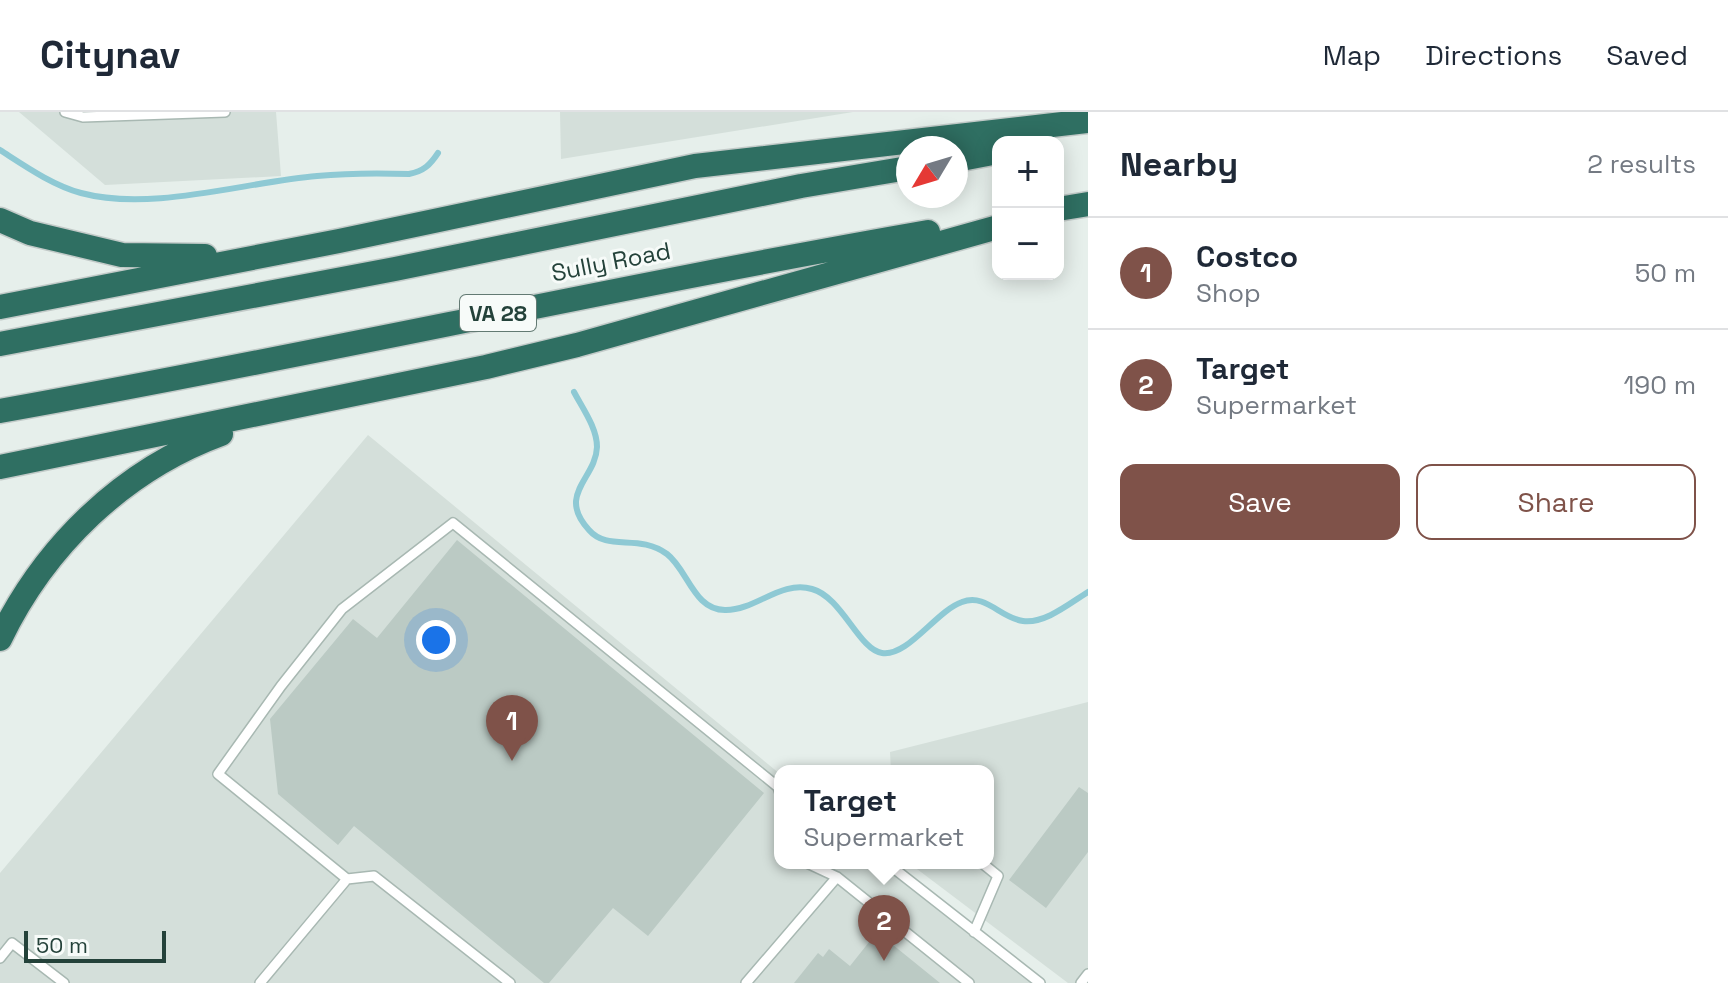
<!DOCTYPE html>
<html lang="en">
<head>
<meta charset="utf-8">
<style>
  body { margin:0; font-family:"Space Grotesk",sans-serif; background:#f6f6f7; color:#1f2937 }
  .controls { position:absolute; right:24px; top:24px; display:grid; overflow:hidden; border-radius:16px; box-shadow:0 4px 20px #0003 }
  .controls button { width:72px; height:72px; display:grid; place-items:center; padding:0; border:0; border-bottom:2px solid #e0e1e3; background:#fff; color:#1f2937; font:40px sans-serif }
  .compass { position:absolute; left:896px; top:24px; width:72px; height:72px; border-radius:50%; background:#fff; box-shadow:0 4px 20px #0003; rotate:232deg }
  .scale { position:absolute; left:24px; bottom:20px; width:142px; box-sizing:border-box; padding-left:8px; border:4px solid #24423a; border-top:0; font-size:22px; line-height:28px; white-space:nowrap; color:#24423a; -webkit-text-stroke:6px #f7fbf9; paint-order:stroke }
  .you { position:absolute; left:436px; top:528px; width:28px; height:28px; margin:-20px; border:6px solid #fff; border-radius:50%; background:#1a73e8; box-shadow:0 0 0 12px #1a73e833 }
  .badge { display:grid; place-items:center; width:52px; height:52px; border-radius:50%; background:#7f5249; color:#fff; font-size:26px; font-weight:700 }
  .pin { position:absolute; translate:-50% -66px; filter:drop-shadow(0 2px 4px #0008) }
  .pin::after { content:''; position:absolute; top:42px; width:28px; height:24px; background:inherit; clip-path:polygon(0 0,100% 0,50% 100%) }
  .popup { position:absolute; left:774px; top:653px; width:220px; height:104px; box-sizing:border-box; display:grid; place-content:center; border-radius:16px; background:#fff; filter:drop-shadow(0 2px 6px #0005); font-size:26px; white-space:nowrap; color:#747a83 }
  .popup b { font-size:30px; color:#1f2937 }
  .popup::after { content:''; position:absolute; left:50%; top:100%; margin-left:-16px; border:16px solid transparent; border-top-color:#fff }
  .list { margin:0; padding:0; list-style:none }
  h2 { display:flex; justify-content:space-between; align-items:center; height:104px; margin:0; padding:0 32px; font-size:34px }
  h2 small { font-size:26px; font-weight:400; color:#747a83 }
  .list li { display:grid; grid-template-columns:52px 1fr auto; gap:24px; align-items:center; box-sizing:border-box; height:112px; padding:0 32px; border-top:2px solid #e0e1e3 }
  .list b { display:block; font-size:30px; white-space:nowrap }
  .list p { margin:0; font-size:26px; white-space:nowrap; color:#747a83 }
  .list em { font-size:26px; font-style:normal; color:#747a83 }
  .actions { display:flex; gap:16px; padding:24px 32px }
  .actions a { flex:1; padding:18px 0; border:2px solid #7f5249; border-radius:16px; text-align:center; font-size:28px; color:#7f5249 }
  .actions .main { background:#7f5249; color:#fff }
  .map { position:relative; flex:none; width:1088px; height:871px; overflow:hidden }
  header { display:flex; align-items:center; gap:48px; box-sizing:border-box; height:112px; padding:0 40px; background:#fff; border-bottom:2px solid #e0e1e3 }
  header strong { font-size:38px }
  nav { display:flex; gap:44px; margin-inline-start:auto; font-size:28px }
  main { display:flex }
  aside { flex:1; background:#fff }
  .map>svg:first-child { display:block }
  .built { fill:#d4dfda }
  .lines { fill:none; stroke-linecap:round; stroke-linejoin:round }
  .stream { stroke:#8ec9d4; stroke-width:6 }
  .building { fill:#bbcac4 }
  .lane-casing { stroke:#a8b8b2; stroke-width:12 }
  .highway-casing { stroke:#c2cac8; stroke-width:27 }
  .lane { stroke:#fff; stroke-width:9 }
  .highway { stroke:#2f6f62; stroke-width:24 }
  .labels { text-anchor:middle; stroke-width:6; stroke-linejoin:round; paint-order:stroke }
  .shield { fill:#f7fbf9; stroke:#637a73; stroke-width:2 }
  .shield-label { font-size:22px; font-weight:bold; fill:#24423a }
  .street-label { font-size:24px; fill:#24423a; stroke:#f7fbf9 }
</style>
</head>
<body>
<header>
<strong>Citynav</strong>
<nav><a>Map</a><a>Directions</a><a>Saved</a></nav>
</header>
<main>
<div class="map">
<svg width="1088" height="871" viewBox="0 0 1088 871">
  <rect width="100%" height="100%" fill="#e6efeb"/>
  <path class="built" d="M19,0H276L281,64L105,73Z
    M560,0H853L561,47Z
    M368,323L780,662V751H887L1040,871H0V761Z
    M1088,590V871H1068L909,751H988V659H891L890,640Z"/>
  <g class="lines">
    <path class="stream" d="M0,38C25,54 52,73 81,81C152,100 245,70 317,64C348,61 379,61 409,62C424,59 430,53 438,41
      M574,280C583,297 597,316 597,335C596,367 556,382 589,418C608,440 639,421 667,442C688,458 694,499 726,498C756,498 781,468 812,477C842,485 859,538 882,541C908,545 936,499 962,490C986,481 1000,506 1023,509C1045,512 1070,491 1088,480"/>
  </g>
  <path class="building" d="M457,428L764,681L648,824L613,796L549,871H544L354,714L338,733L278,682L270,607L353,507L377,526Z
    M1079,675L1088,681V740L1046,796L1009,768Z
    M877,820L940,871H794L818,841L823,845L829,837L850,854Z"/>
  <g class="lines">
    <g class="lane-casing">
      <path id="lane" d="M65,0L83,5L225,0
        M807,751L837,765L969,871
        M887,751L1040,871
        M974,820L998,764L982,751
        M0,846L12,831L64,871
        M260,871L347,767
        M510,871L374,764L347,767L218,662L281,574L342,497L453,411L778,675L780,681
        M746,871L837,765
        M1081,871L1088,862"/>
    </g>
    <g class="highway-casing">
      <path id="highway" d="M956,48L998,40
        M1058,97L1088,92
        M0,108L30,121L122,143L205,144
        M0,195L339,129L695,54L1088,9
        M0,232L395,157L801,74L908,56
        M0,299C310,244 618,174 928,120
        M0,355L486,255L577,233L998,115
        M0,527C45,434 123,358 221,322"/>
    </g>
    <use href="#lane" class="lane"/>
    <use href="#highway" class="highway"/>
  </g>
  <g class="labels">
    <rect class="shield" x="460" y="183" width="76" height="36" rx="6"/>
    <g class="shield-label">
      <text x="498" y="209">VA 28</text>
    </g>
    <g class="street-label">
      <text transform="translate(611 150) rotate(-11)" y="8">Sully Road</text>
    </g>
  </g>
</svg>
<div class="controls">
<button>+</button>
<button>−</button>
</div>
<svg class="compass" viewBox="-18 -18 36 36"><path d="M0-13l5 13h-10z" fill="#e53935"/><path d="M0 13l5-13h-10z" fill="#747a83"/></svg>
<div class="scale">50 m</div>
<div class="you"></div>
<div class="pin badge" style="left:512px;top:649px">1</div>
<div class="pin badge" style="left:884px;top:849px">2</div>
<div class="popup"><b>Target</b>Supermarket</div>
</div>
<aside>
<h2>Nearby<small>2 results</small></h2>
<ul class="list">
<li><span class="badge">1</span><div><b>Costco</b><p>Shop</p></div><em>50 m</em></li>
<li><span class="badge">2</span><div><b>Target</b><p>Supermarket</p></div><em>190 m</em></li>
</ul>
<div class="actions"><a class="main">Save</a><a>Share</a></div>
</aside>
</main>
</body>
</html>
